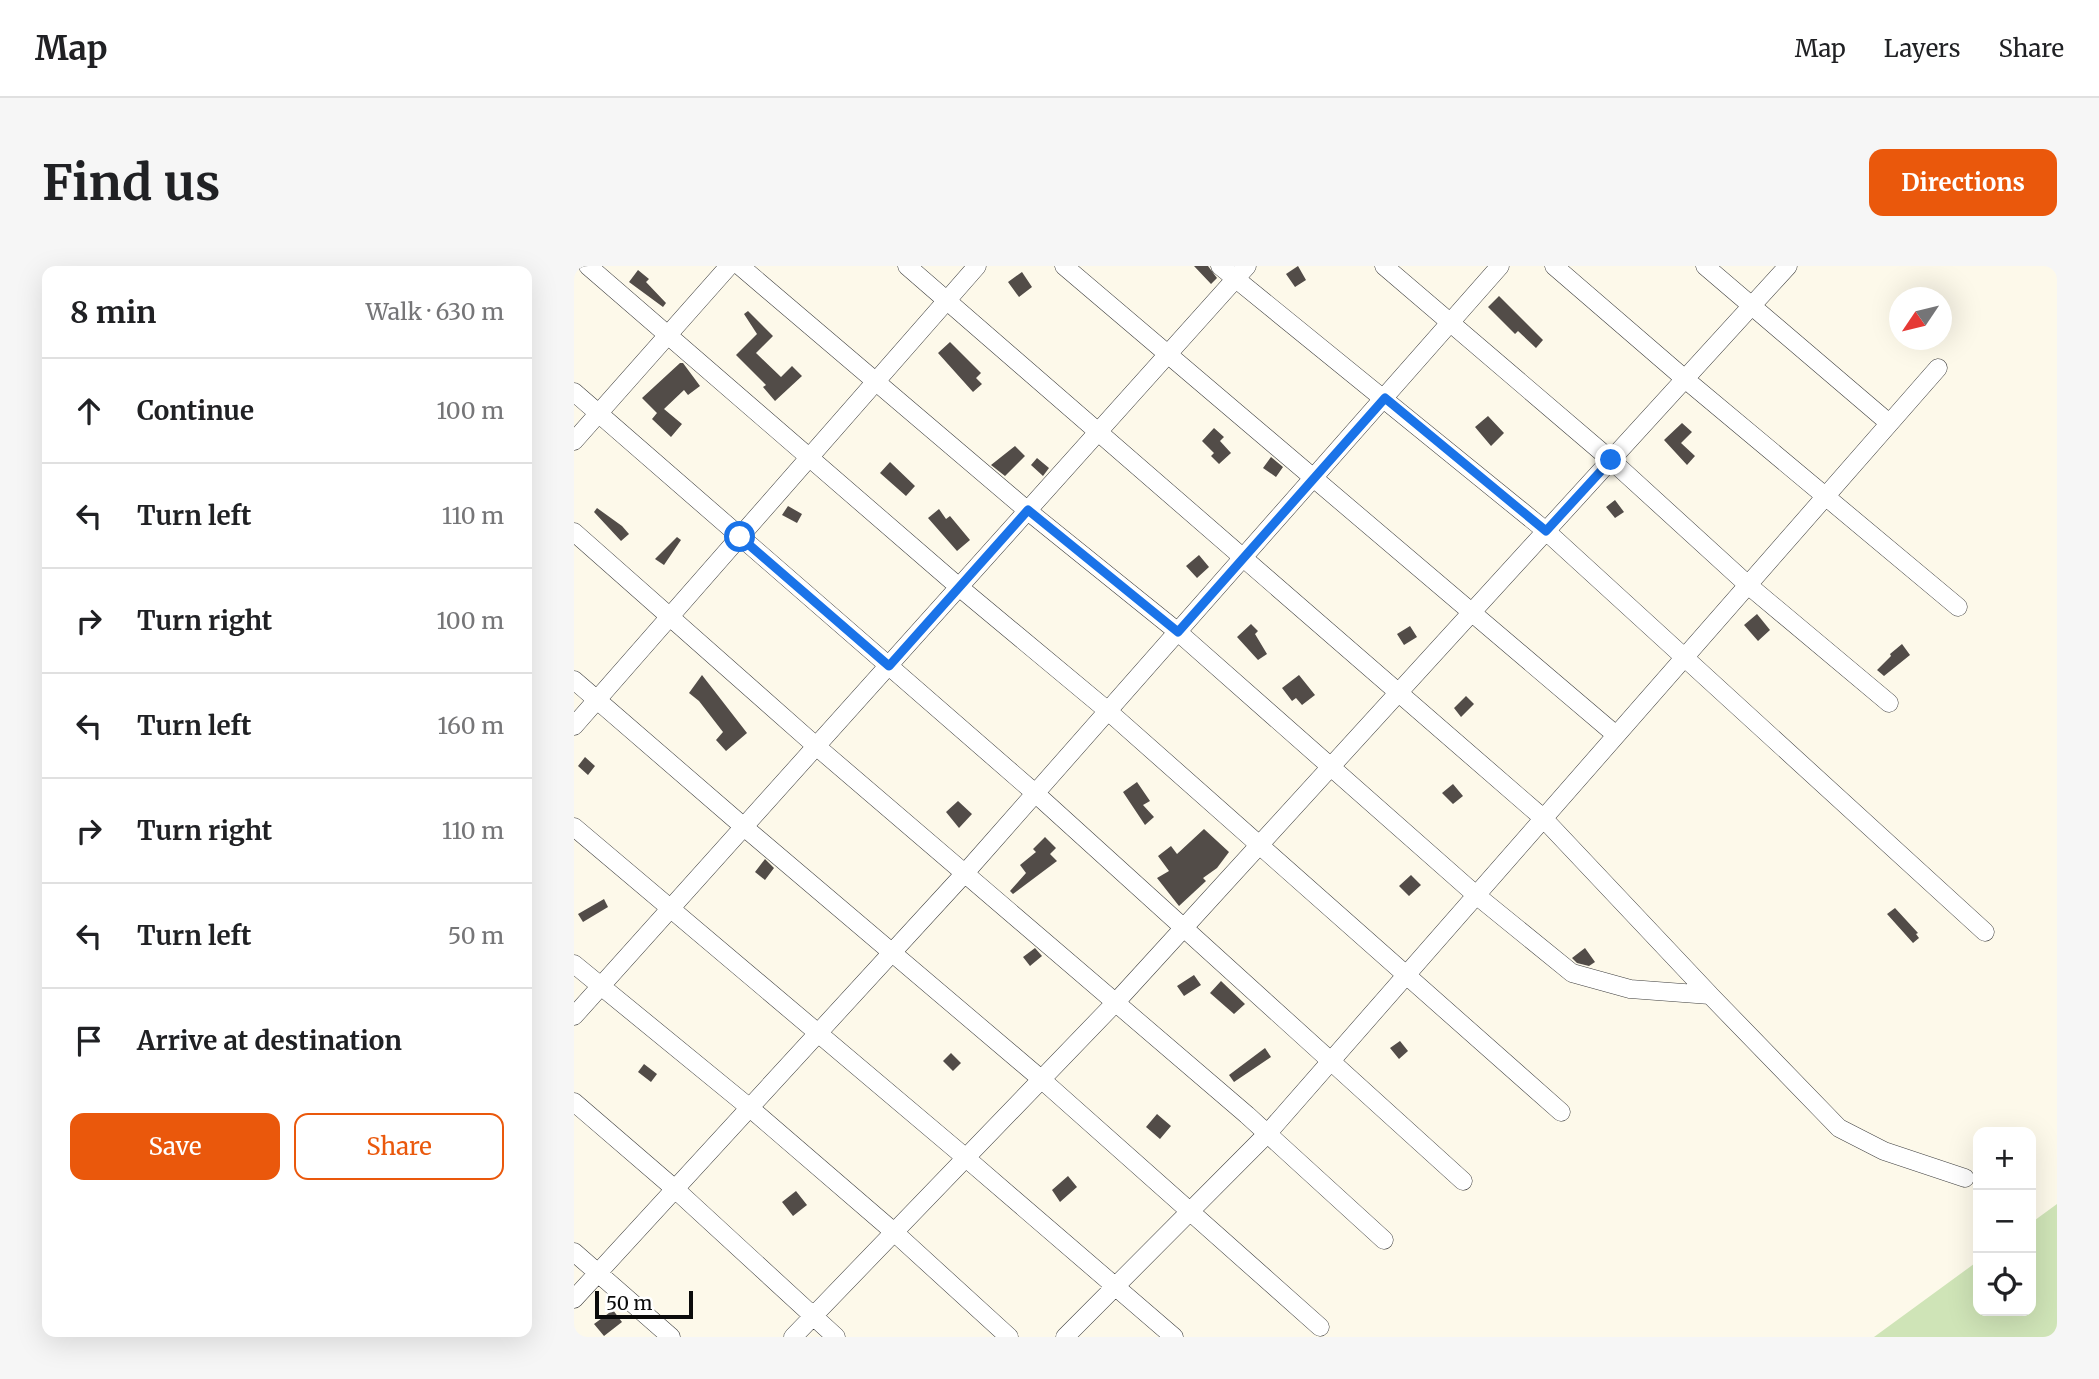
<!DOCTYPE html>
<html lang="en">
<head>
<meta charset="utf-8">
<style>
  body { margin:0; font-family:Merriweather,serif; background:#f6f6f6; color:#202124 }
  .controls { position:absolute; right:21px; bottom:21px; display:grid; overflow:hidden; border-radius:14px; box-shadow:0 7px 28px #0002 }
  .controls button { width:63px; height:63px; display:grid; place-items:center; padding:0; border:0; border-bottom:2px solid #e0e0e0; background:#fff; color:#202124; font:35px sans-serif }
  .compass { position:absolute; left:1315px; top:21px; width:63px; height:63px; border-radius:50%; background:#fff; box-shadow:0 7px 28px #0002; rotate:235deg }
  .scale { position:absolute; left:21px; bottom:18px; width:98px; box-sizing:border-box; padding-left:7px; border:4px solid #0b0b0b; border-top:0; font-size:19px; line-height:24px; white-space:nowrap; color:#0b0b0b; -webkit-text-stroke:5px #fff; paint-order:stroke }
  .stop { position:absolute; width:21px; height:21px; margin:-16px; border:5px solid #1a73e8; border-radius:50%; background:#fff }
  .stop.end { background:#1a73e8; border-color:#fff; box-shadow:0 2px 7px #0008 }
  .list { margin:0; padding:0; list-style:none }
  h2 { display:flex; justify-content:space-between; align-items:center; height:91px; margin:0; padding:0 28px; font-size:30px }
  h2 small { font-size:23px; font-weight:400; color:#757577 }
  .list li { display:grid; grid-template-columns:46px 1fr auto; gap:21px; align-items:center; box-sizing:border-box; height:105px; padding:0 28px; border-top:2px solid #e0e0e0 }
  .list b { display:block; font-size:26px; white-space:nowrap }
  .list em { font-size:23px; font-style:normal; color:#757577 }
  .actions { display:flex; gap:14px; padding:21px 28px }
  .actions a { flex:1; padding:16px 0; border:2px solid #ea580c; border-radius:14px; text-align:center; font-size:24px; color:#ea580c }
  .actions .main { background:#ea580c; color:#fff }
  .icon { flex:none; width:38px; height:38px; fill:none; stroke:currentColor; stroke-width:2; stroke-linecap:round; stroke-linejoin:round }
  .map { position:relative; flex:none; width:1483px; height:1071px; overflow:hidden; border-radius:14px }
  header { display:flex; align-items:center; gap:42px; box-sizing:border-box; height:98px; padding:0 35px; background:#fff; border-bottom:2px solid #e0e0e0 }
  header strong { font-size:33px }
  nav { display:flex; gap:38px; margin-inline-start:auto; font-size:24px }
  .intro { display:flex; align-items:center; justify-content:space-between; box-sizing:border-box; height:168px; padding:0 42px }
  h1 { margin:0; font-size:49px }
  .button { padding:18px 32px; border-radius:14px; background:#ea580c; color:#fff; font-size:24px; font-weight:700 }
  main { display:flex; gap:42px; padding:0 42px }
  aside { flex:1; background:#fff; border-radius:14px; box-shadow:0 7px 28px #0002 }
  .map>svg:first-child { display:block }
  .green { fill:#cfe4b7 }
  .building { fill:#524c48 }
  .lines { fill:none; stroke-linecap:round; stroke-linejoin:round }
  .minor-casing { stroke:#3e3e3e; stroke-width:19 }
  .minor { stroke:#fff; stroke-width:18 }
  .route { stroke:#1a73e8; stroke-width:9 }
</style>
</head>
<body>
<header>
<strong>Map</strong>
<nav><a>Map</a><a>Layers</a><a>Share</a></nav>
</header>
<div class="intro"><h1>Find us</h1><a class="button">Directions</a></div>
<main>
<aside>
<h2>8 min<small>Walk · 630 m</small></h2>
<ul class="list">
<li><svg class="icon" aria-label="ahead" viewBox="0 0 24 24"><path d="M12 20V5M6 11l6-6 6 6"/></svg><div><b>Continue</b></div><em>100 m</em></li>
<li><svg class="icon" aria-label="left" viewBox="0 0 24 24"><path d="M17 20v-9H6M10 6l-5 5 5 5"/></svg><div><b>Turn left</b></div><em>110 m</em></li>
<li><svg class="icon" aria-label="right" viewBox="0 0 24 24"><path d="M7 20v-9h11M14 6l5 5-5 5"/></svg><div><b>Turn right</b></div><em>100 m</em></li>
<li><svg class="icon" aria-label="left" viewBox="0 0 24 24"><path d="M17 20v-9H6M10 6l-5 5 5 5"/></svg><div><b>Turn left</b></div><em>160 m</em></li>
<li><svg class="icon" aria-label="right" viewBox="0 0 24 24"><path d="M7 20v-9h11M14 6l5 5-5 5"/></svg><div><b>Turn right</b></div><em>110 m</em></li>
<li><svg class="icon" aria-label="left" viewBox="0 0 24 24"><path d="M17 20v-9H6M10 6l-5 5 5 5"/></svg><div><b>Turn left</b></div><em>50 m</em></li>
<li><svg class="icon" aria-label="arrive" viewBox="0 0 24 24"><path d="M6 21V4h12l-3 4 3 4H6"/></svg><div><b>Arrive at destination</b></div></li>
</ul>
<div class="actions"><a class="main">Save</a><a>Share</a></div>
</aside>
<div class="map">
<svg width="1483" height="1071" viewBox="0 0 1483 1071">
  <rect width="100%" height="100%" fill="#fdf9ea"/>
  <path class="green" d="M1483,938V1071H1300L1404,995V1045H1457V957Z"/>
  <path class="building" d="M620,0H634L643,12L637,18Z
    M724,0L732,14L721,21L712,8Z
    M64,4L75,13L72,16L92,37L89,41L55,16Z
    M448,6L458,21L445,31L434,16Z
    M925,30L969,74L962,82L944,65L941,68L914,41Z
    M174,45L199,70L182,87L207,111L218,100L228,110L201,135L189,121L192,119L162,89L183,68L170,48Z
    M376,76L407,107L402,112L408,118L399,126L364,87Z
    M106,97H109L126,120L114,129L110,124L90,143L108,158L97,171L78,153L83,147L68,132Z
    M914,150L930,167L917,180L901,161Z
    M1108,157L1118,166L1107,177L1121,190L1113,199L1090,174Z
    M640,162L650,171L646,175L657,187L645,198L637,190L640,187L628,175Z
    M441,180L451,190L431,210L417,199Z
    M697,191L709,201L702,211L689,202Z
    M463,192L475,202L469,210L457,199Z
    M316,196L341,220L332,230L306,207Z
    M1041,234L1050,246L1041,252L1032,241Z
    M214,240L228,248L223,257L208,249Z
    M23,242L48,260L55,268L47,275L20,246Z
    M365,243L372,253L376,250L396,274L383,285L354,252Z
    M103,271L107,274L90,299L81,293Z
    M625,289L635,301L623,312L612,300Z
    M1183,348L1196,364L1184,375L1170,359Z
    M677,358L684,365L681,368L693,388L684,394L663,371Z
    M836,360L843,371L830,379L823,368Z
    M1328,378L1336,389L1310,410L1303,404L1317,390L1316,388Z
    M128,409L173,467L152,485L142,474L149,466L125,435L115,427Z
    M725,409L741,429L728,439L722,432L718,435L708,422Z
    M892,430L900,438L887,451L880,442Z
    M11,491L21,500L14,509L4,500Z
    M563,516L576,535L569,539L580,551L571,559L549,526Z
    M879,518L889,530L879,538L868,527Z
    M384,535L398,548L385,562L372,546Z
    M630,563L655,586L643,602L629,612L632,615L605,640L583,612L595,605L584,590L597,580L603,588Z
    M471,571L482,582L476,588L483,595L439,628L436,625L452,607L446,599L462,586L459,583Z
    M191,593L200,602L191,614L181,606Z
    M837,609L847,619L835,630L825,620Z
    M30,633L34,641L9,656L4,648Z
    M1321,642L1344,667L1342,668L1345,672L1339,677L1313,648Z
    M461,682L468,690L456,700L449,691Z
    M1011,682L1021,696L1015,700L1003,697L998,692Z
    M620,709L627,719L610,730L603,720Z
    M647,715L671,738L660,748L636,727Z
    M826,775L834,785L825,793L816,782Z
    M691,782L697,791L660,816L655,809Z
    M377,787L387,797L379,805L369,795Z
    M70,798L83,808L77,816L64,806Z
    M583,848L597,860L586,873L572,861Z
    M494,910L503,921L486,936L478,924Z
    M222,925L233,939L219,950L208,936Z
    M39,1044L48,1056L30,1070L20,1058Z"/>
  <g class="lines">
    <g class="minor-casing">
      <path id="minor" d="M14,0L385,321L534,445L987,846
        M166,0L454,245L604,366L902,629L998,707L1056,723L1136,729L1265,862L1310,885L1391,912
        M333,0L969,552L1136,729
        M490,0L1042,469
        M646,0L972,265L1411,666
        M810,0L1037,194L1174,319L1315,437
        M980,0L1111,113L1384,341
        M1131,0L1315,157
        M0,126L461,527L889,915
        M0,175L155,0
        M0,266L242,480L673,849L810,974
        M0,414L170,561L467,813L746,1061
        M0,460L403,0
        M0,561L392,892L600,1071
        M0,698L176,842L320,966L435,1071
        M0,750L673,0
        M0,836L101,923L262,1071
        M0,986L97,1071
        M0,1033L391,607L926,0
        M219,1071L542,736L1214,0
        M491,1071L693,868L1364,102"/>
    </g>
    <use href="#minor" class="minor"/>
  </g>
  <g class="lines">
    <path class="route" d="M166,271L315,400L454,244L604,366L811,132L972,265L1037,194"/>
  </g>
</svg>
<div class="controls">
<button>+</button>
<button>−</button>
<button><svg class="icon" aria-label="locate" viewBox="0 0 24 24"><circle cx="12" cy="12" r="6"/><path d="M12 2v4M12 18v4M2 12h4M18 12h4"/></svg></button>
</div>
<svg class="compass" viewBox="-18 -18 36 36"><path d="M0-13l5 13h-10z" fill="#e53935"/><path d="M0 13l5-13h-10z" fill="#757577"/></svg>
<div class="scale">50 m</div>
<div class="stop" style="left:166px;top:271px"></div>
<div class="stop end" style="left:1037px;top:194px"></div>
</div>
</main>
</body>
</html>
